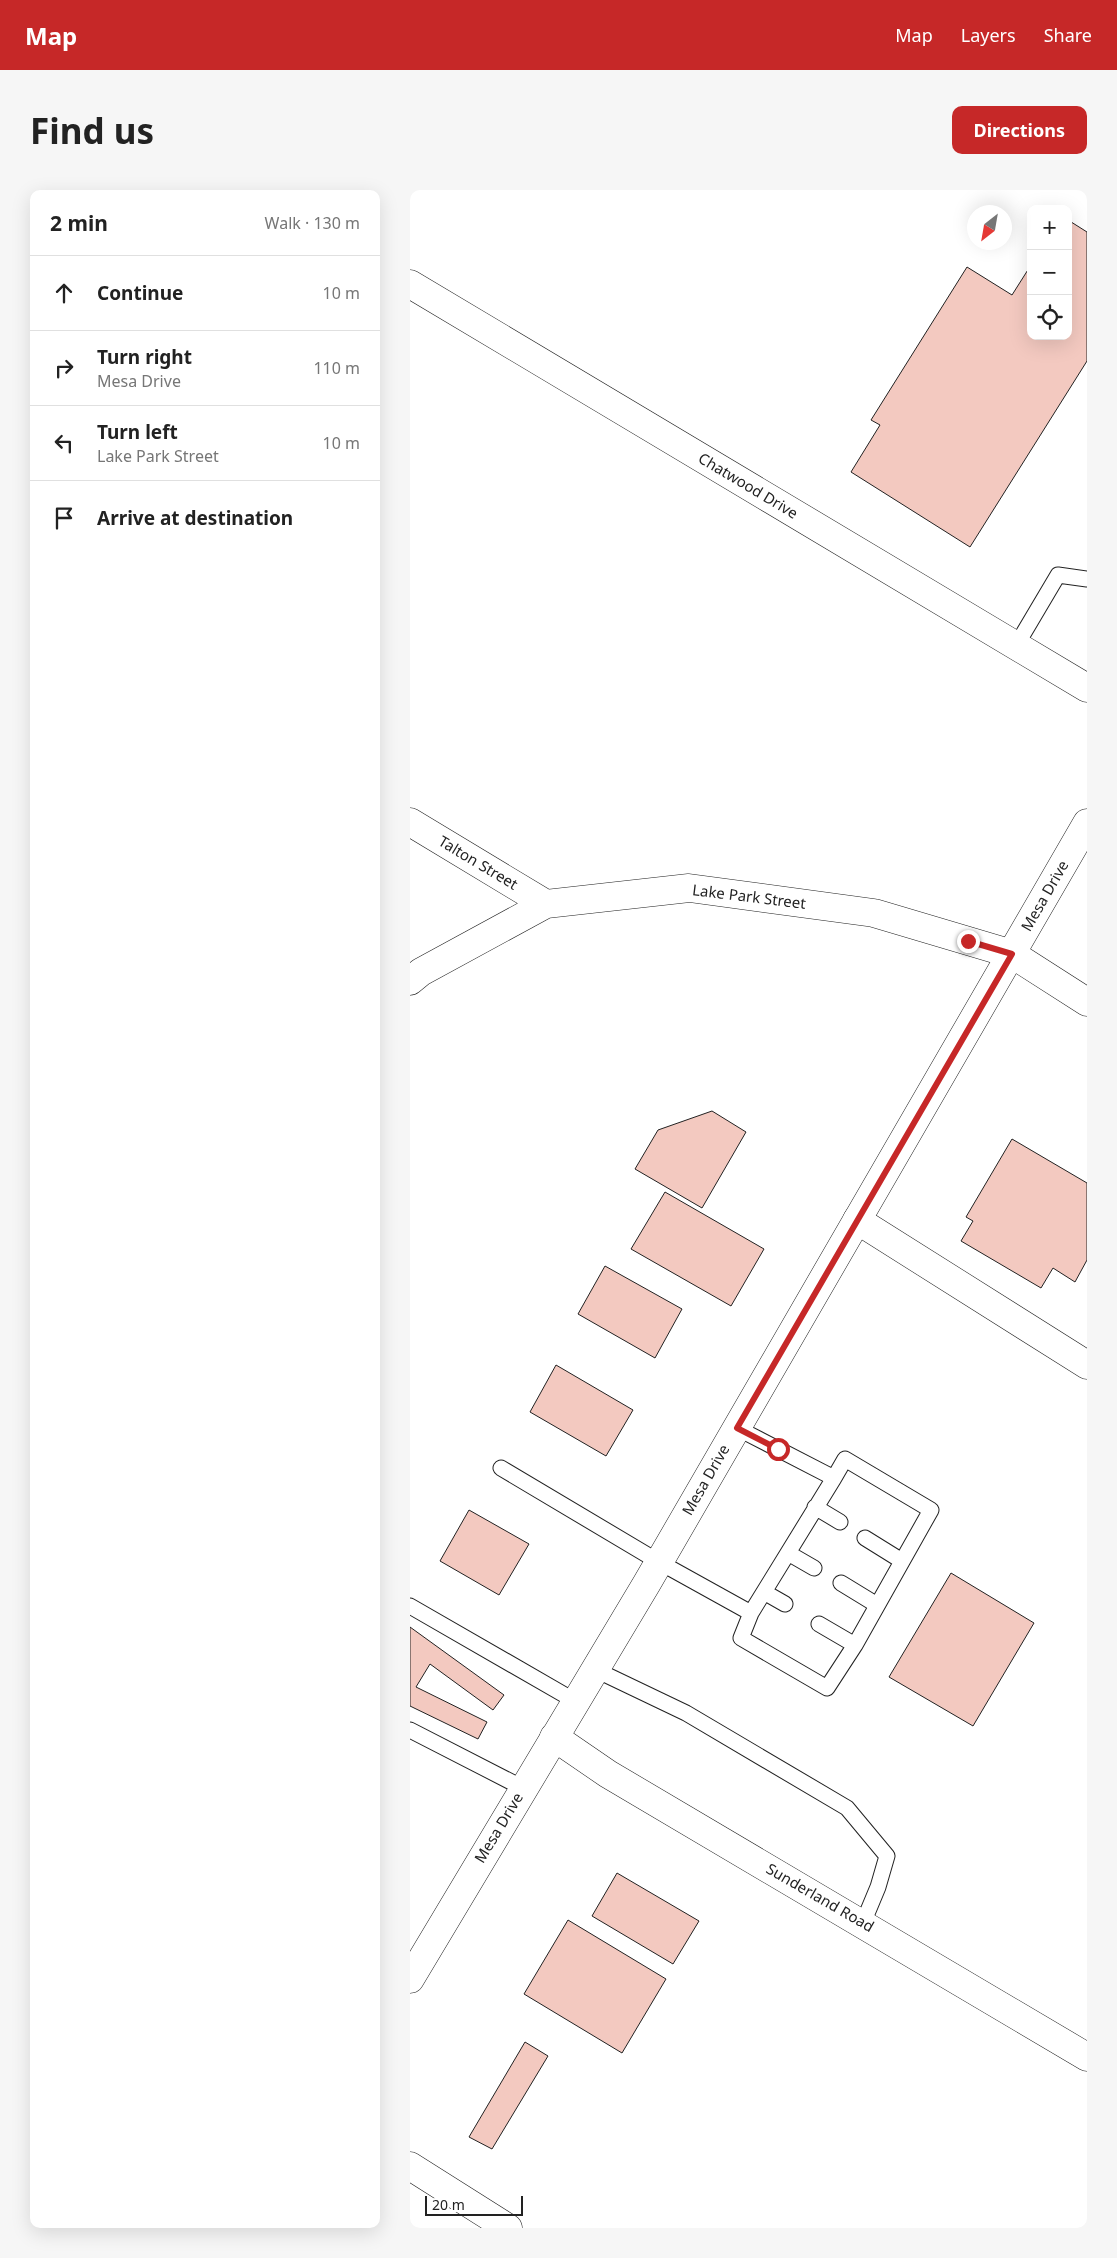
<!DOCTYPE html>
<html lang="en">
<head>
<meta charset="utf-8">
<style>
  body { margin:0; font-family:"Noto Sans",sans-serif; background:#f6f6f6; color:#222 }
  .controls { position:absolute; right:15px; top:15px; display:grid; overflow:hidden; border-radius:10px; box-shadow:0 5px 20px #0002 }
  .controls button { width:45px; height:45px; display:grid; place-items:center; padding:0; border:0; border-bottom:1px solid #e0e0e0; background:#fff; color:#222; font:25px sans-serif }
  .compass { position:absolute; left:557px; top:15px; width:45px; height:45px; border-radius:50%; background:#fff; box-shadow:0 5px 20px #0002; rotate:211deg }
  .scale { position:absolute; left:15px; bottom:12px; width:98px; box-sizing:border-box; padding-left:5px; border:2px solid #222; border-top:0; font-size:14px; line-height:18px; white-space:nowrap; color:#222; -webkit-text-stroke:4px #fff; paint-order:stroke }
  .stop { position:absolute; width:15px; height:15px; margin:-11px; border:4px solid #c62828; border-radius:50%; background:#fff }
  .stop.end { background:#c62828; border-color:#fff; box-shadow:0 1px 5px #0008 }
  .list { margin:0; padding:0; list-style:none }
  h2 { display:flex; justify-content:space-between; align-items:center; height:65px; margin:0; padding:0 20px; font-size:21px }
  h2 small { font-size:16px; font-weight:400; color:#767676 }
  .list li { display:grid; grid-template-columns:32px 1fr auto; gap:15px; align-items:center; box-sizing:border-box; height:75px; padding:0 20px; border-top:1px solid #e0e0e0 }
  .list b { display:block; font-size:19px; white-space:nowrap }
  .list p { margin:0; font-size:16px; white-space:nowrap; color:#767676 }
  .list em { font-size:16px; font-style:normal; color:#767676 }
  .icon { flex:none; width:28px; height:28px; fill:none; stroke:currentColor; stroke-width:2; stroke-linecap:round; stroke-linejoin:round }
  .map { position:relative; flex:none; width:677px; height:2038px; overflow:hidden; border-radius:10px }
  header { display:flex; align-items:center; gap:30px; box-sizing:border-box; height:70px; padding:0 25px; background:#c62828; color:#fff }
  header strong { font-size:24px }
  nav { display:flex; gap:28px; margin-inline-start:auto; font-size:18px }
  .intro { display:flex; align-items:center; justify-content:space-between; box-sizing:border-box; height:120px; padding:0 30px }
  h1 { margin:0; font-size:35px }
  .button { padding:12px 22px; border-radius:10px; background:#c62828; color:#fff; font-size:18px; font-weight:700 }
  main { display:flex; gap:30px; padding:0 30px }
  aside { flex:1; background:#fff; border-radius:10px; box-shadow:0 5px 20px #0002 }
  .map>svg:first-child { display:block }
  .building { fill:#f3c9c0; stroke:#222 }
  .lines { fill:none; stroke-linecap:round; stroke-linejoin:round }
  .lane-casing { stroke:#222; stroke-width:17 }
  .street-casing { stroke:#222; stroke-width:29 }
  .secondary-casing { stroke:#222; stroke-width:29 }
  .lane { stroke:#fff; stroke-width:15 }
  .street { stroke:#fff; stroke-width:28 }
  .secondary { stroke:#fff; stroke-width:28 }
  .route { stroke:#c62828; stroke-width:6 }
  .labels { text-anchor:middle; stroke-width:4; stroke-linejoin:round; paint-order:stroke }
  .street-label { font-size:15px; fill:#222; stroke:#fff }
</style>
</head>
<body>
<header>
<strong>Map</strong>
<nav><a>Map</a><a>Layers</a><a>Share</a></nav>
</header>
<div class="intro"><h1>Find us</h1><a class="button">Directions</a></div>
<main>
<aside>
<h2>2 min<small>Walk · 130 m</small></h2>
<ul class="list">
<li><svg class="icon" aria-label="ahead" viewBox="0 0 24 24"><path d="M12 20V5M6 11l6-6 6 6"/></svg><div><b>Continue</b></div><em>10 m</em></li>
<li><svg class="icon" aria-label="right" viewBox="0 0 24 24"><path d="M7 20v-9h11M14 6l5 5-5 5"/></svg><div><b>Turn right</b><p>Mesa Drive</p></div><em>110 m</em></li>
<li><svg class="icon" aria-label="left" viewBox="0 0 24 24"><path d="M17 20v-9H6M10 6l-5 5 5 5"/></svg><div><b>Turn left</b><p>Lake Park Street</p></div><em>10 m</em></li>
<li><svg class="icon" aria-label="arrive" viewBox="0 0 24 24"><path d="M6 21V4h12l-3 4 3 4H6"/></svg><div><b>Arrive at destination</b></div></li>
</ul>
</aside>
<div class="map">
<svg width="677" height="2038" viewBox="0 0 677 2038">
  <rect width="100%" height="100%" fill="#fff"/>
  <path class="building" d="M658,30L677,42V171L560,357L441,282L470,235L461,230L557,77L602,105L621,75V146H658Z
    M302,921L336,942L292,1018L225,979L248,940Z
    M602,949L677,993V1070L665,1092L643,1078L631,1098L551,1051L563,1031L556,1027Z
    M255,1002L354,1059L321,1116L221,1059Z
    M195,1076L272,1119L245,1168L168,1124Z
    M146,1175L223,1220L196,1266L120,1222Z
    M59,1320L119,1354L89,1405L30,1371Z
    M541,1383L624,1433L563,1536L479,1487Z
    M0,1437L94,1505L83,1520L20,1474L6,1497L77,1532L68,1549L0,1516Z
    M207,1683L289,1731L263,1774L182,1726Z
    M158,1730L256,1789L212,1863L114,1804Z
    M115,1852L138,1866L82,1959L59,1947Z"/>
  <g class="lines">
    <g class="lane-casing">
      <path id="lane" d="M606,456L648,385L677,389
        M91,1278L249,1372L341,1423L424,1288L327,1238
        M405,1317L430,1332
        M455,1348L492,1371
        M378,1363L404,1378
        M431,1393L467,1415
        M354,1402L375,1414
        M0,1416L165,1511
        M341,1423L331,1448L417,1498L445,1455L521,1320L435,1269L424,1288
        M409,1434L445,1455
        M184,1479L276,1523L437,1618L477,1666L468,1697L453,1733
        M0,1540L113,1598"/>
    </g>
    <g class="street-casing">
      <path id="street" d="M0,94L677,498
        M0,632L136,714
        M0,791L11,782L136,714L279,698L464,723L602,764L677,812
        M447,1030L677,1175
        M144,1547L198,1584L677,1867
        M0,1976L98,2038"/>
    </g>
    <g class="secondary-casing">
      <path id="secondary" d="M0,1789L237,1393L677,633"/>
    </g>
    <use href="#lane" class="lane"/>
    <use href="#street" class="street"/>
    <use href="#secondary" class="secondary"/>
  </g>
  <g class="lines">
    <path class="route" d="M368,1259L327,1238L602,764L558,751"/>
  </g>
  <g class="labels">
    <g class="street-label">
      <text transform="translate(338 296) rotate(31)" y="5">Chatwood Drive</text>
      <text transform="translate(68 673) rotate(31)" y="5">Talton Street</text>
      <text transform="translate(635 706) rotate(-60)" y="5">Mesa Drive</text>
      <text transform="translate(339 707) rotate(7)" y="5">Lake Park Street</text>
      <text transform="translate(296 1290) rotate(-60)" y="5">Mesa Drive</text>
      <text transform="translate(89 1638) rotate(-59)" y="5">Mesa Drive</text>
      <text transform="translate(410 1708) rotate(30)" y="5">Sunderland Road</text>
    </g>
  </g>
</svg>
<div class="controls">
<button>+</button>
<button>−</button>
<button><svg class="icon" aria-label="locate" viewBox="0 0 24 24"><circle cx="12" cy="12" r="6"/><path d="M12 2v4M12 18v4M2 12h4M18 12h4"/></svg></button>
</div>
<svg class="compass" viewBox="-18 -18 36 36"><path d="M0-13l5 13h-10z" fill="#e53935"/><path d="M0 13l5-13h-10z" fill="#767676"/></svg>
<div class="scale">20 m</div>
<div class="stop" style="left:368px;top:1259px"></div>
<div class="stop end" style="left:558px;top:751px"></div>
</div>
</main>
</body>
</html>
